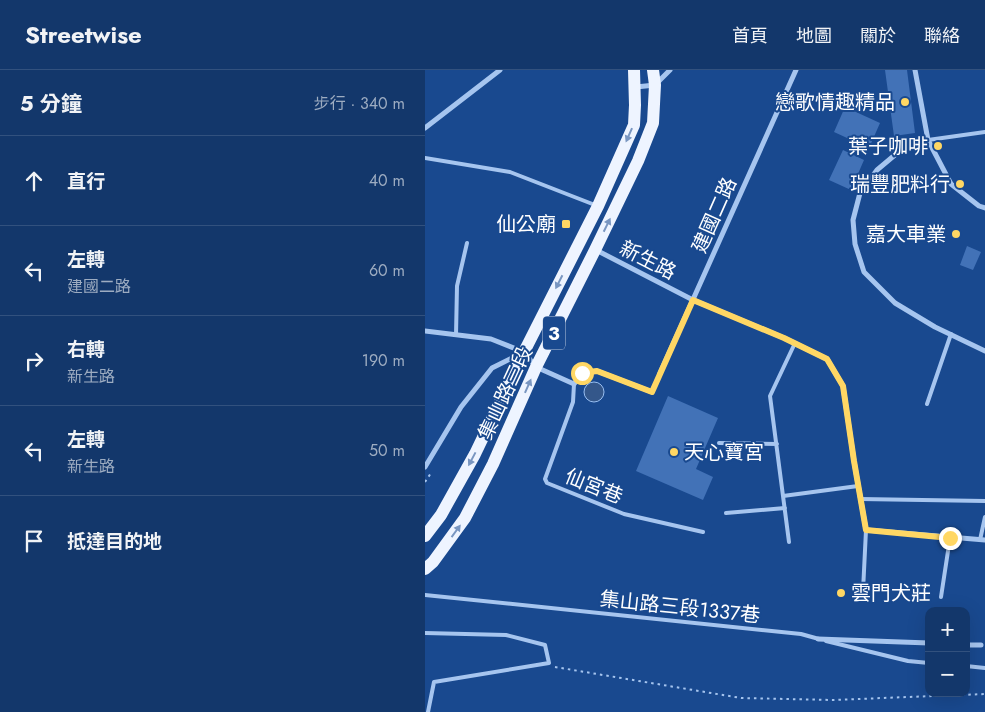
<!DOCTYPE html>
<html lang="zh-TW">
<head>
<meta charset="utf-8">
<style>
  body { margin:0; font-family:Jost,"Noto Sans TC",sans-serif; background:#1c3f71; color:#f1f3f6 }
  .controls { position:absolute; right:15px; bottom:15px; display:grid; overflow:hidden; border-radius:10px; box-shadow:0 5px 20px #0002 }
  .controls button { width:45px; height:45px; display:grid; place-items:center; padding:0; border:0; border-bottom:1px solid #32517e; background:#13376b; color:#f1f3f6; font:25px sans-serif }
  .stop { position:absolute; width:15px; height:15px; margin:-11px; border:4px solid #ffd764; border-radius:50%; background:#fff }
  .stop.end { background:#ffd764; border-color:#fff; box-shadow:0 1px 5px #0008 }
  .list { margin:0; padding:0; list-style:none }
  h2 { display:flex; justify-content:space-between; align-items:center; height:65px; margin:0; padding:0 20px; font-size:21px }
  h2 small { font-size:16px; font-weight:400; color:#9dacc1 }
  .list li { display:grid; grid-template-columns:32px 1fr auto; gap:15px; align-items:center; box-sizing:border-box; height:90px; padding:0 20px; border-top:1px solid #32517e }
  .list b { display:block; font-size:19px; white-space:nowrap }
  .list p { margin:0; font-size:16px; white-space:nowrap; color:#9dacc1 }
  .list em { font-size:16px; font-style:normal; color:#9dacc1 }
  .icon { flex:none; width:28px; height:28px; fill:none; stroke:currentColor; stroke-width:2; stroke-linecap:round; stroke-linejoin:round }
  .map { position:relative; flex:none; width:560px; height:642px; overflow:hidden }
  header { display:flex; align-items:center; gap:30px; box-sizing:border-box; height:70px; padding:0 25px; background:#13376b; border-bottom:1px solid #32517e }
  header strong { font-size:24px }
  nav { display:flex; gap:28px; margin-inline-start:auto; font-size:18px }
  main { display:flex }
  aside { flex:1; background:#13376b }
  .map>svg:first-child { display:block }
  .water { fill:#34578a; stroke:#99bff1 }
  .building { fill:#4272b7 }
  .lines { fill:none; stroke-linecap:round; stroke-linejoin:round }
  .path { stroke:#a6c5ef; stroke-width:2; stroke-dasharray:2.5 4; stroke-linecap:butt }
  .lane { stroke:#a6c5ef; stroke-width:4 }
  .street { stroke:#a6c5ef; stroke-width:5 }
  .primary { stroke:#eef4ff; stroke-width:12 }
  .oneway { fill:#7996c1 }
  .route { stroke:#ffd764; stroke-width:6 }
  .poi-dot { fill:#ffd764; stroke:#19498f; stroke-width:2 }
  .labels { text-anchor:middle; stroke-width:4; stroke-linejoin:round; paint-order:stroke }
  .shield { fill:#19498f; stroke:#bac8dd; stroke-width:1 }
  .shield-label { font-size:19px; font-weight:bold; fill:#fff }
  .poi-label { font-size:20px; fill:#fff; stroke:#19498f; text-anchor:end }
  .street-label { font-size:20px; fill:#fff; stroke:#19498f }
</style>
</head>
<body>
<header>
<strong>Streetwise</strong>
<nav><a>首頁</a><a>地圖</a><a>關於</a><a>聯絡</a></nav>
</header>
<main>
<aside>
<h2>5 分鐘<small>步行 · 340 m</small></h2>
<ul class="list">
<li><svg class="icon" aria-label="ahead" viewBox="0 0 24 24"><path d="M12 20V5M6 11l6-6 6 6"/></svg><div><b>直行</b></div><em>40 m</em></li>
<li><svg class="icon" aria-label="left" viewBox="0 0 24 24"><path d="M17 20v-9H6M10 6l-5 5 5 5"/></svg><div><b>左轉</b><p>建國二路</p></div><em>60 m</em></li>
<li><svg class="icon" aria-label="right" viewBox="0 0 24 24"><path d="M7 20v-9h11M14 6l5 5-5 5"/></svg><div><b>右轉</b><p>新生路</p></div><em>190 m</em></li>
<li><svg class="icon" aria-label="left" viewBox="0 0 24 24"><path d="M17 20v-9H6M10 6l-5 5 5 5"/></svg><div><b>左轉</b><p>新生路</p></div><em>50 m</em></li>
<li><svg class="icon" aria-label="arrive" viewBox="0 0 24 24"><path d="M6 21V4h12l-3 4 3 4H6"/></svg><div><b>抵達目的地</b></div></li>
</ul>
</aside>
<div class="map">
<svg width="560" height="642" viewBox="0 0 560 642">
  <rect width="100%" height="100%" fill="#19498f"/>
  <path class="water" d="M159 322a10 10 0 1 1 20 0a10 10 0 1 1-20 0Z"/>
  <path class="building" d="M460,0H482L490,63L469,66Z
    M420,37L455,53L444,78L409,62Z
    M418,80L439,90L426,120L404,110Z
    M542,176L556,182L548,200L535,195Z
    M243,326L293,348L271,399L288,407L278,430L211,401Z"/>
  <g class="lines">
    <path class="path" d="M0,412L6,403
      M130,597L316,628L407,630L560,624"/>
    <path class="lane" d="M503,70L560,62
      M0,88L85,102L170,135
      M31,265L32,216L42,173
      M149,314L148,332L120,409L122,413L199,444L278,462
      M502,334L526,264
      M294,373L352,374
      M358,426L433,416
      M435,429L560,431
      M301,443L360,438
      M555,470L560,447
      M364,472L345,326L370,273
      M438,521L441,460
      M0,525L376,564L394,569
      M516,527L525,468
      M0,563L81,565L120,575L124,593L9,612L3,642
      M401,571L483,591L504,593
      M541,596L560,598"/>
    <path class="street" d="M490,0L503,70L526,114L554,136L560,138
      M211,17L230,15L245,0
      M0,58L75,0
      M503,70L477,79L452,100L435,123L428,150L430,174L439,202L470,233L510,257L560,281
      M171,180L268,230L359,268L402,289L418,316L429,391L441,460L560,470
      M0,261L66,269L99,282
      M235,303L371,0
      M0,397L36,337L67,298L99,282L111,297L149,314L157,303L172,301L227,322
      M393,569L504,573
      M541,575H556"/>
    <path class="primary" d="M0,466L16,445L50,384L99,282L173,136L209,55L210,35L209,0
      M0,499L8,492L40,448L68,394L111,297L170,180L213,91L228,53L230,15L228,0"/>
  </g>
  <defs><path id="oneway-solid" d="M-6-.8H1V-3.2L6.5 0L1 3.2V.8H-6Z" transform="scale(1.25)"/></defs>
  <g class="oneway">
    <use href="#oneway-solid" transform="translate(204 65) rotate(114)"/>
    <use href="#oneway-solid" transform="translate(182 155) rotate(-64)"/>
    <use href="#oneway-solid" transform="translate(134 212) rotate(117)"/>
    <use href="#oneway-solid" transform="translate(103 316) rotate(-66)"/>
    <use href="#oneway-solid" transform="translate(47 389) rotate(118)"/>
    <use href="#oneway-solid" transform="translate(31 461) rotate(-54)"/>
  </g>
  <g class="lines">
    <path class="route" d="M157,303L172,301L227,322L268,230L359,268L402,289L418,316L429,391L441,460L525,468"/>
  </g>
  <g class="poi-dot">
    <circle cx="480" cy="32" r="5"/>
    <circle cx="513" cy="76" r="5"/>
    <circle cx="535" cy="114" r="5"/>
    <rect x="136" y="149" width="10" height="10" rx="2.5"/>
    <circle cx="531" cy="164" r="5"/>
    <circle cx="249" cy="382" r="5"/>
    <circle cx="416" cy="523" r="5"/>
  </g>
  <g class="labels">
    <rect class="shield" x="118" y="246.5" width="22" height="33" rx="4"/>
    <g class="shield-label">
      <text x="129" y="270">3</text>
    </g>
    <g class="poi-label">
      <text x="470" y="39">戀歌情趣精品</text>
      <text x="503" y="83">葉子咖啡</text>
      <text x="525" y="121">瑞豐肥料行</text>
      <text x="131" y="161">仙公廟</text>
      <text x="521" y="171">嘉大車業</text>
      <text x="259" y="389" text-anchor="start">天心寶宮</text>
      <text x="426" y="530" text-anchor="start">雲門犬莊</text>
    </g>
    <g class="street-label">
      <text transform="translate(289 145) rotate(-66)" y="7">建國二路</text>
      <text transform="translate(223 190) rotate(27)" y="7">新生路</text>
      <text transform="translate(80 323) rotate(-65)" y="7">集山路三段</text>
      <text transform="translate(169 416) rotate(22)" y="7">仙宮巷</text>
      <text transform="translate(255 537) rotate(6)" y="7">集山路三段1337巷</text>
    </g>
  </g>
</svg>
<div class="controls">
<button>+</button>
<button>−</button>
</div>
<div class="stop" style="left:157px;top:303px"></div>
<div class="stop end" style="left:525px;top:468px"></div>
</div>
</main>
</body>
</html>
